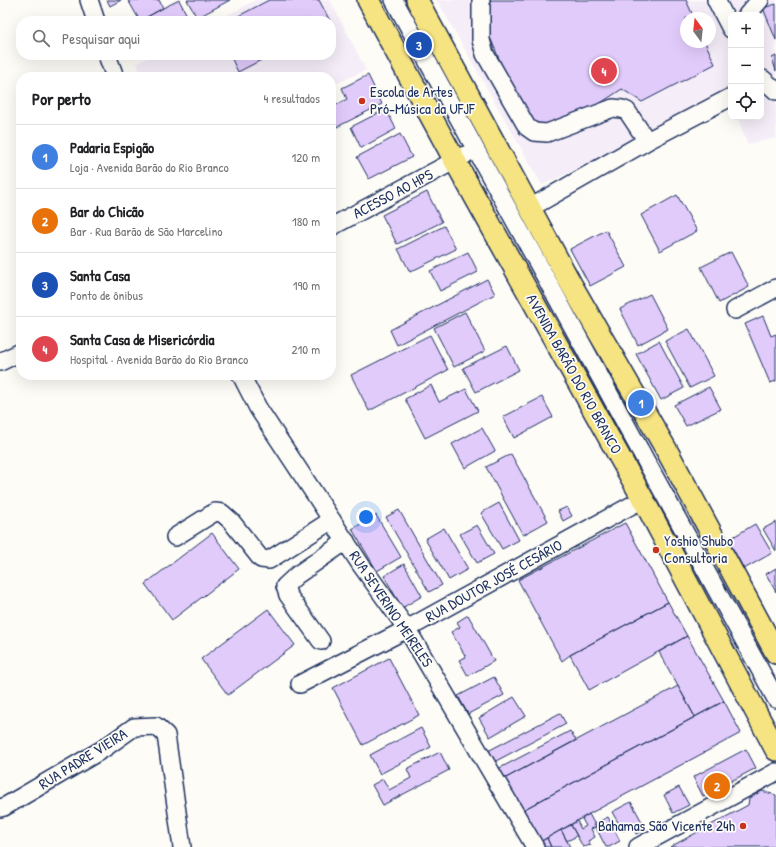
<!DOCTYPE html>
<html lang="pt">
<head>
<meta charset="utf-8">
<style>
  body { margin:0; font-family:"Patrick Hand",sans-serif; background:#f2f2f2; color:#202124 }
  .controls { position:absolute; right:12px; top:12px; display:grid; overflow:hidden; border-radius:8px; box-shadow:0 4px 16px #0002 }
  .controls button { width:36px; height:36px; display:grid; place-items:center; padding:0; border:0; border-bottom:1px solid #e0e0e0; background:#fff; color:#202124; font:20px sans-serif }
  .compass { position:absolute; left:680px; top:12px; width:36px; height:36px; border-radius:50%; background:#fff; box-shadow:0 4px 16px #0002; rotate:345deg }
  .you { position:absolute; left:366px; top:517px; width:14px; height:14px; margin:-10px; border:3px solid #fff; border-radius:50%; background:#1a73e8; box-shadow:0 0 0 6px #1a73e833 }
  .badge { display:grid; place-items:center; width:26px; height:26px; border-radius:50%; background:#0b8043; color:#fff; font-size:13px; font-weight:700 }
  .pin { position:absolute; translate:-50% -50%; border:2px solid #fff; box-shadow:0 1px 4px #0006 }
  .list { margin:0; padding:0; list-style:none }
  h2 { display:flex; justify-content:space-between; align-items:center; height:52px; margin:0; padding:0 16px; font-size:17px }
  h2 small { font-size:13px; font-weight:400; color:#757577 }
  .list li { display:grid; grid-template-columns:26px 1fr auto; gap:12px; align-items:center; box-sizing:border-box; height:64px; padding:0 16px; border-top:1px solid #e0e0e0 }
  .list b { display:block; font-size:15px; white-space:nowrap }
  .list p { margin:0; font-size:13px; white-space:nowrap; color:#757577 }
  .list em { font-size:13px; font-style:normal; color:#757577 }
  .icon { flex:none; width:22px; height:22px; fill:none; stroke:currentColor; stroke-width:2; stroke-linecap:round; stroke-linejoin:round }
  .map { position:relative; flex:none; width:776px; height:847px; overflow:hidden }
  .search { position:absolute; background:#fff; box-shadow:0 4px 16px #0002; left:16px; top:16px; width:320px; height:44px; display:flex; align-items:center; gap:10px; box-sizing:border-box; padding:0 14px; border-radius:16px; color:#757577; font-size:15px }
  .panel { position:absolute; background:#fff; box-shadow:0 4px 16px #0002; left:16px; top:72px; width:320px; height:308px; border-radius:16px }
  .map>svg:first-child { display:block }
  .built { fill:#f5edf8; fill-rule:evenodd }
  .building { fill:#e1cbfb; stroke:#1b2f5e }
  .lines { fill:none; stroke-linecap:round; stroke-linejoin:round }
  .minor-casing { stroke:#1b2f5e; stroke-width:20 }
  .major-casing { stroke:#1b2f5e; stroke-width:24 }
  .minor { stroke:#fdfcf7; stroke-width:17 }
  .major { stroke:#f6e381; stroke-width:21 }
  .poi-dot { fill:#c8321e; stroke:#fdfcf7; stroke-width:1.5 }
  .labels { text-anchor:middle; stroke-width:3.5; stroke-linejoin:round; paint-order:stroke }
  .poi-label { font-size:15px; fill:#1b2f5e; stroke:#fdfcf7; text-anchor:start }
  .street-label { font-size:15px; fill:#1b2f5e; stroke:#fdfcf7 }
</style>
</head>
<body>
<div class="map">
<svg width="776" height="847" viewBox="0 0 776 847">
  <rect width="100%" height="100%" fill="#fdfcf7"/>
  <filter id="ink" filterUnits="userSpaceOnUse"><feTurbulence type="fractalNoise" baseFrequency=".025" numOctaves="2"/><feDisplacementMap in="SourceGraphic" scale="8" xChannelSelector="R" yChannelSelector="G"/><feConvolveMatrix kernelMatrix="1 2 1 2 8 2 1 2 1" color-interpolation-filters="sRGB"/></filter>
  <g filter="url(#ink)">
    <path class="built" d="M256,0H330L366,70L331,86V77H142L137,63L153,55H331V21H217Z
      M437,0H776V138L747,144L738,117H761V15H731V99L542,185ZM686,18H710V42H686Z"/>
    <path class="building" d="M107,0H121L110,6Z
      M128,0H159L163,8L140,21Z
      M179,0L190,21H140L163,8Z
      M187,0H230L197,18Z
      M269,0H319L330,21H229Z
      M486,0H686L694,18H686V42H705L715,64L642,102L622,89L567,125L545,127L534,121L519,106L484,23Z
      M776,4V40L763,8Z
      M230,55H271L238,72Z
      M776,56V71L772,58Z
      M368,75L382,104L337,127L331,116V108L347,99L342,88Z
      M386,109L396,129L361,148L351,127Z
      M400,134L412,157L369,179L357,157Z
      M427,192L442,222L397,244L382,215Z
      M677,195L697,231L660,251L641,215Z
      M444,226L456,249L410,272L398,249Z
      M606,230L626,267L590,286L570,249Z
      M468,252L478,272L440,291L430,271Z
      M731,252L749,287L719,303L701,267Z
      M487,279L495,294L397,345L390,330Z
      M650,294L668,329L638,345L620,309Z
      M465,312L485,351L454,367L434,328Z
      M763,316L771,336L776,334V381L770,383L745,324Z
      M689,329L714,376L690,388L665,341Z
      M430,335L448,370L369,411L351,375Z
      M659,341L684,388L661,400L636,354Z
      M507,346L519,370L476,392L463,368Z
      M431,385L439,402L466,389L478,411L425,438L405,399Z
      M709,387L721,409L686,426L674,405Z
      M542,397L553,417L514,438L503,417Z
      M482,428L495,451L465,468L452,444Z
      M511,454L548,521L523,535L486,467Z
      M499,503L519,540L502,549L481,513Z
      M567,507L572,516L563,521L558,511Z
      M399,510L442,585L429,592L386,517Z
      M376,515L401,557L377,571L352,529Z
      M776,522V551L763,529Z
      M625,523L668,602L570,655L562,661L518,580Z
      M755,524L772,553L744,569L728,540Z
      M477,525L494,554L477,563L460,534Z
      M444,528L468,569L449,580L425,539Z
      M212,533L239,569L172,620L145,584Z
      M404,564L422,596L402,608L384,576Z
      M776,568V592L766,574Z
      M668,602L687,636L589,690L570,655Z
      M268,609L295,645L228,695L201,659Z
      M468,615L494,661L468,676L459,660L466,657L451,632L460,627L457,622Z
      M687,636L724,701L695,717L659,652Z
      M389,658L419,715L363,745L333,688Z
      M494,677L504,695L468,714L458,696Z
      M678,686L695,717L521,811L504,779Z
      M514,697L526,716L490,737L479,718Z
      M724,701L741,733L589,814L538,843L521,811Z
      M560,713L566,724L494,762L488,751Z
      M421,728L431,747L380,774L370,755Z
      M570,731L576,740L504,779L498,769Z
      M746,749L756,768L703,796L693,777Z
      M440,752L449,770L383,805L372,785L383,779L389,790L411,778L407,769Z
      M679,787L689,805L673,813L664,795Z
      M762,791L776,795V847H670L748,805L749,798Z
      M631,802L646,829L636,834L632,825L623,831L612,812Z
      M589,814L596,827L591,829L595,837L588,841L591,845L583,847L571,825L577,821L581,829L586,826L582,819Z
      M608,817L620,841L609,847H606L594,824Z
      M571,825L577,836L567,841L561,830Z
      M561,830L567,841L570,847H551L547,838Z
      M547,838L551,847H540L538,843Z"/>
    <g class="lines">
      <g class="minor-casing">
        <path id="minor" d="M89,0L96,21
          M394,0L776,699
          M481,0V40L485,54L527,127L534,132L547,133L613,108L622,109L627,111L647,141L731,97
          M716,0L731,29
          M747,15L760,0
          M107,55L115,77
          M763,79L776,91
          M530,208L647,141
          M331,227L465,155
          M735,310L776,288
          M0,362L21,352
          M241,375L258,408L316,496L361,565L407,629L535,847
          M175,537L215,512L222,513L231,521L261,559L269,560L332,520
          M321,641L288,595L285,586L297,575L346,541
          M300,684L407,629L643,499
          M0,808L4,807L103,749L134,727L156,726L166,735L182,847
          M638,847L776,772"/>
      </g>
      <g class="major-casing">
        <path id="major" d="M368,0L455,161L643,499L776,750
          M417,0L571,284L666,449L776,653"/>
      </g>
      <use href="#minor" class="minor"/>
      <use href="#major" class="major"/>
    </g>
  </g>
  <g class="poi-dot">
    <circle cx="362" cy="101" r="4"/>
    <circle cx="656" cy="550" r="4"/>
    <circle cx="743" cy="826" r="4"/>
  </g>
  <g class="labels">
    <g class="poi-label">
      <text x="370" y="97">Escola de Artes<tspan x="370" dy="17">Pró-Música da UFJF</tspan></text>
      <text x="664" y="546">Yoshio Shubo<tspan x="664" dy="17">Consultoria</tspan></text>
      <text x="735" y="831" text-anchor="end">Bahamas São Vicente 24h</text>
    </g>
    <g class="street-label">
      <text transform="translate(393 194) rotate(-28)" y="5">ACESSO AO HPS</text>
      <text transform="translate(574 374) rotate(61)" y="5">AVENIDA BARÃO DO RIO BRANCO</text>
      <text transform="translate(494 581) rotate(-29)" y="5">RUA DOUTOR JOSÉ CESÁRIO</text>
      <text transform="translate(391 609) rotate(56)" y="5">RUA SEVERINO MEIRELES</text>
      <text transform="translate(83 759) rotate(-32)" y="5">RUA PADRE VIEIRA</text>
    </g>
  </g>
</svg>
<div class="controls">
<button>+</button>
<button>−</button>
<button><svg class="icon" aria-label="locate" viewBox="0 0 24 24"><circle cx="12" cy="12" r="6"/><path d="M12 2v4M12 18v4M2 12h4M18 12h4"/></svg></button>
</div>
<svg class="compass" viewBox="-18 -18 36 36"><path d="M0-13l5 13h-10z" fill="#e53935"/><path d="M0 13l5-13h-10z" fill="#757577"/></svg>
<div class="you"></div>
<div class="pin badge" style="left:641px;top:403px;background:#3f7fe0">1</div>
<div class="pin badge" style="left:717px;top:786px;background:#e8710a">2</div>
<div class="pin badge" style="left:419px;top:45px;background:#1a4fb4">3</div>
<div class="pin badge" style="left:604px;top:71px;background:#e0444e">4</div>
<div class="search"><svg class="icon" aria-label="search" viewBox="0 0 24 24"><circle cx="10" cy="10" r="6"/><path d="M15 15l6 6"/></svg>Pesquisar aqui</div>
<section class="panel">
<h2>Por perto<small>4 resultados</small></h2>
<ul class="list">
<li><span class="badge" style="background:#3f7fe0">1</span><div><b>Padaria Espigão</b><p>Loja · Avenida Barão do Rio Branco</p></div><em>120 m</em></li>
<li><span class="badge" style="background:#e8710a">2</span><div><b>Bar do Chicão</b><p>Bar · Rua Barão de São Marcelino</p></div><em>180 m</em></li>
<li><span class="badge" style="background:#1a4fb4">3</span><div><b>Santa Casa</b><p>Ponto de ônibus</p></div><em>190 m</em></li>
<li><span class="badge" style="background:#e0444e">4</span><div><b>Santa Casa de Misericórdia</b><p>Hospital · Avenida Barão do Rio Branco</p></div><em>210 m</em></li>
</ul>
</section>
</div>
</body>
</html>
